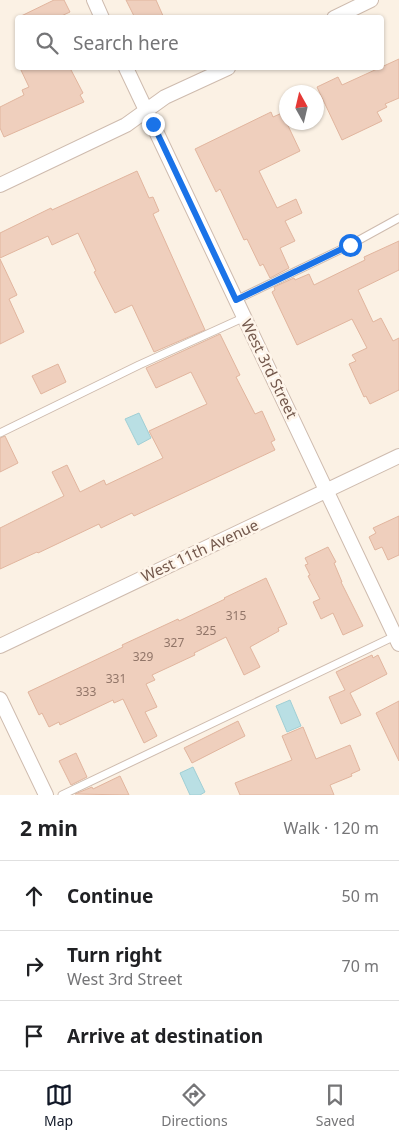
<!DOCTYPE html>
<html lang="en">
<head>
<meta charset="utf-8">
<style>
  body { margin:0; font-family:"Noto Sans",sans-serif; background:#f6f6f6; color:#202124 }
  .compass { position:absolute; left:279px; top:85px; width:45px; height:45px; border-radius:50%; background:#fff; box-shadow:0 1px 4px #0004; rotate:352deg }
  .stop { position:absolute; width:15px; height:15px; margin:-11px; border:4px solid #1a73e8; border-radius:50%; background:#fff }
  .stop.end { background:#1a73e8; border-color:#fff; box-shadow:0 1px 5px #0008 }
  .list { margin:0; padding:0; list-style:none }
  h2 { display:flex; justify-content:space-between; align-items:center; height:65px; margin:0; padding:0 20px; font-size:21px }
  h2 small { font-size:16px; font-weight:400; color:#757577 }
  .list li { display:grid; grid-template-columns:32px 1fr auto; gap:15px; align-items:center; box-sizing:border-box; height:70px; padding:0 20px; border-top:1px solid #e0e0e0 }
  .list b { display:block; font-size:19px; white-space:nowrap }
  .list p { margin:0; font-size:16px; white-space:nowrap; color:#757577 }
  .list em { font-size:16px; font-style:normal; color:#757577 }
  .icon { flex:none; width:28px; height:28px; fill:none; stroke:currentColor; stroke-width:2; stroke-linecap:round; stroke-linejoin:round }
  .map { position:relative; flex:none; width:399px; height:795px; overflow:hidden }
  .search { position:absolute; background:#fff; box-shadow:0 1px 4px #0004; left:15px; right:15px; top:15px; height:55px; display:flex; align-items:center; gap:12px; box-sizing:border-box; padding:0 18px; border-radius:5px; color:#757577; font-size:19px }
  .sheet { height:275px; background:#fff }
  nav { display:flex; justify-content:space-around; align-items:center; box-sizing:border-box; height:70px; border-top:1px solid #e0e0e0; background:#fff; font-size:14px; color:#757577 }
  nav a { display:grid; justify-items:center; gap:2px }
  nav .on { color:#111827 }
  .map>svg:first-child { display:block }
  .water { fill:#b9dfe4; stroke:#a0cfd5 }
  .building { fill:#efcfbd; stroke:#e1b59e }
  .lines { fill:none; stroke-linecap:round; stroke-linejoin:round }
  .lane-casing { stroke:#cebbae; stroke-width:9 }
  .street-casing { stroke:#cebbae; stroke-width:16 }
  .lane { stroke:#fff; stroke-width:7 }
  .street { stroke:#fff; stroke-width:14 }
  .route { stroke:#1a73e8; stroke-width:6 }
  .labels { text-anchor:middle; stroke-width:5; stroke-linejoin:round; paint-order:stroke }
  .number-label { font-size:12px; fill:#917568 }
  .street-label { font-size:15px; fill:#72574b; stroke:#fef5ea }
</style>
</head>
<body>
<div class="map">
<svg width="399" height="795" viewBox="0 0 399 795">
  <rect width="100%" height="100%" fill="#fbf1e4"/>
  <path class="water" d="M139,413L151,438L138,445L125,419Z
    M290,700L301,726L287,732L276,706Z
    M193,767L205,792L200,795H190L180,773Z"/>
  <path class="building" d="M54,0H64L70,12L57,18H17Z
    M126,0H156L164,18H135Z
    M399,59V98L385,104L387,107L377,112L382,121L342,140L317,87L338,77L342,85Z
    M20,68H70L83,93L80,95L84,102L4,137L0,128V107L24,95L22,90L29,87Z
    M271,112L273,117L282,113L300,151L259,171L277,208L296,199L302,213L285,221L295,241L280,248L289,268L270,278L263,264L260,266L247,239L244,240L220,189L216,192L195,149Z
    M137,171L149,198L153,197L159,211L153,214L205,330L154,352L132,305L115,313L94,272L96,271L78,233L52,245L48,236L0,258V233L51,208L52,210Z
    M399,241V270L358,290L373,322L381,318L393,341L399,338V390L370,404L366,396L364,397L349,364L356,361L352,355L367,348L352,319L297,345L272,292L275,290L274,287L294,278L295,280L309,274L314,285L365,260L364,257Z
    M0,259L17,295L9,299L24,332L0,344Z
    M220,334L240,375L236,377L255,414L262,411L275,440L271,442L275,450L134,516L132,513L101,528L99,524L38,553L37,552L0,569V528L64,496L52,472L67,465L80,492L104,480L106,485L163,458L149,431L207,404L191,372L156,388L146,368Z
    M58,364L66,382L41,394L32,376Z
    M5,436L18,463L0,472V438Z
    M399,516V555L388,560L382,547L375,550L369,537L376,533L373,528Z
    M328,547L336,562L334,563L342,582H341L363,626L343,635L333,613L321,619L313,602L320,599L308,576L310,575L305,565L308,564L305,558Z
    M266,578L287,624L278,628L279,631L250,647L260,667L244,675L226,637L194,653L195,655L152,675L155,680L146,684L157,707L145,712L157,736L144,743L123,699L114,703L113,700L60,725L59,722L49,727L42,713L39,715L28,692L123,647L122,645L178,619L179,621L225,599L224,598Z
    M372,655L373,658L378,655L387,674L350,693L361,715L341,724L329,697L345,690L336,672Z
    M399,701V761L376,713Z
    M238,721L245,736L192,763L184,748Z
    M303,727L316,759L350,745L360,770L351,774L352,776L330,785L334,795H240L235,783L292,760L282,736Z
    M76,753L87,777L71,785L59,761Z
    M120,776L129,795L75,794L92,787L93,789Z"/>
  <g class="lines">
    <g class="lane-casing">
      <path id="lane" d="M236,300L350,245L399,218
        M0,433L139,365L245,317
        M62,795L395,636"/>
    </g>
    <g class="street-casing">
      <path id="street" d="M94,0L102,18
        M334,18L371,0
        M126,68L399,644
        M0,185L126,125L165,97L228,68
        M0,646L399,456
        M0,699L46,795"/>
    </g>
    <use href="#lane" class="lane"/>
    <use href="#street" class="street"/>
  </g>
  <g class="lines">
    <path class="route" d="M153,124L236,300L350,245"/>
  </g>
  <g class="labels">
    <g class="number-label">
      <text x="236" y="620">315</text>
      <text x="206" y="635">325</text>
      <text x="174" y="647">327</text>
      <text x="143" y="661">329</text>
      <text x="116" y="683">331</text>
      <text x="86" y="696">333</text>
    </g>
    <g class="street-label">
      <text transform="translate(269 369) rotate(64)" y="5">West 3rd Street</text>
      <text transform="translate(200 551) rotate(-25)" y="5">West 11th Avenue</text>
    </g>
  </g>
</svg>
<svg class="compass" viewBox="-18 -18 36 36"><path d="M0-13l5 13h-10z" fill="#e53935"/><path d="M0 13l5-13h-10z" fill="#757577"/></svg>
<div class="stop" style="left:350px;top:245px"></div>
<div class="stop end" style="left:153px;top:124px"></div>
<div class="search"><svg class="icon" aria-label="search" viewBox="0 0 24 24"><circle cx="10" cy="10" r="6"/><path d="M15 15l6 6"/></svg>Search here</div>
</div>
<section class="sheet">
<h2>2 min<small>Walk · 120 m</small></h2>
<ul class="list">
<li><svg class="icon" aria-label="ahead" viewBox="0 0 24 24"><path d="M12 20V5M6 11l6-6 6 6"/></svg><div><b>Continue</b></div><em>50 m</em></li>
<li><svg class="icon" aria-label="right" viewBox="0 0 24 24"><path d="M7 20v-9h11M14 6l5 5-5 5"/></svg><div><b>Turn right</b><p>West 3rd Street</p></div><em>70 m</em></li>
<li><svg class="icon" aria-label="arrive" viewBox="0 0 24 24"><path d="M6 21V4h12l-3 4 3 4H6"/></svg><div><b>Arrive at destination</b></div></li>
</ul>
</section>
<nav>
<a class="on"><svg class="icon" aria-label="map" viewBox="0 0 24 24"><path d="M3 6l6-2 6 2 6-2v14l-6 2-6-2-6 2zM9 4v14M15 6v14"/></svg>Map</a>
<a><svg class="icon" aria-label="directions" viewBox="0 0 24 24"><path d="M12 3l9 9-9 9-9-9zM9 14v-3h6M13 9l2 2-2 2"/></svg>Directions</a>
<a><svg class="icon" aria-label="saved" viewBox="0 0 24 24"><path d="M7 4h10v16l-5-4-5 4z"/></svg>Saved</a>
</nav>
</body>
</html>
